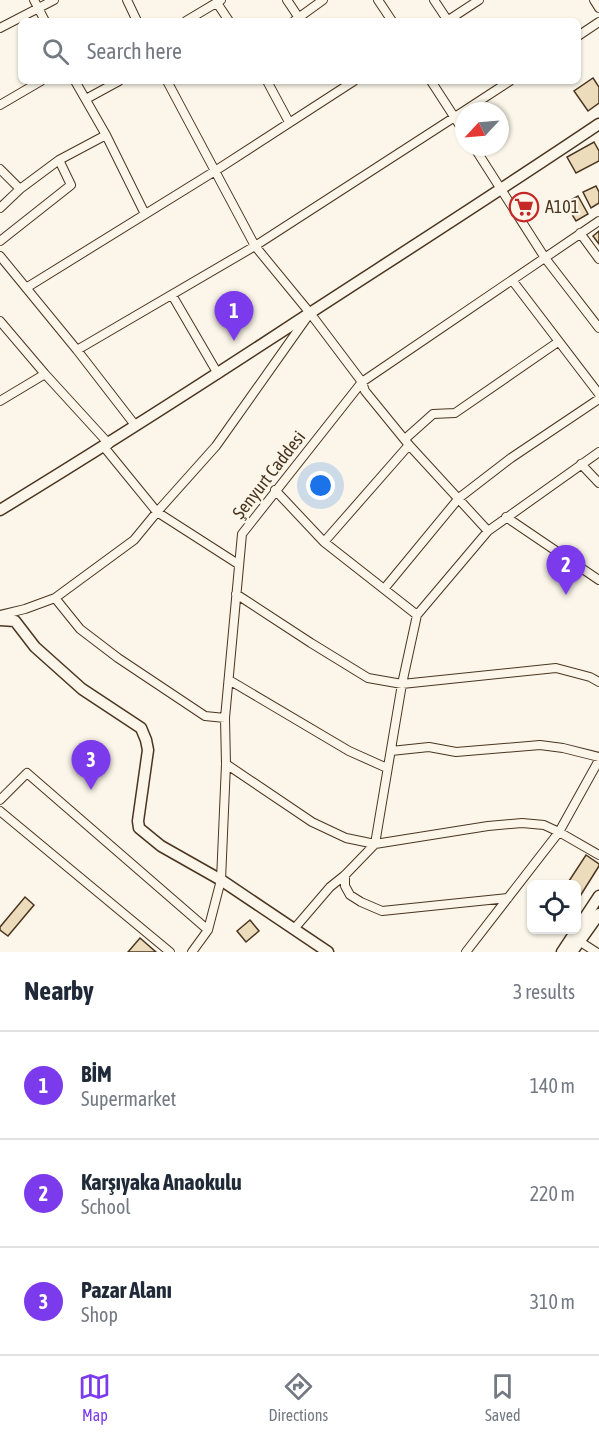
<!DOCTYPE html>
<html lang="en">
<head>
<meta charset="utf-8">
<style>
  body { margin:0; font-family:"Asap Condensed",sans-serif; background:#f2f2f3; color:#1f2937 }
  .controls { position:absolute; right:18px; bottom:18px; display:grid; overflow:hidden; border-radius:9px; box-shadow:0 2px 4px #0004 }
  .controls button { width:54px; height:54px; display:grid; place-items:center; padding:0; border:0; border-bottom:2px solid #e0e1e3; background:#fff; color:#1f2937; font:30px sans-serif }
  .compass { position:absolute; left:455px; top:102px; width:54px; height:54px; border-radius:50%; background:#fff; box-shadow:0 2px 4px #0004; rotate:244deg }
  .you { position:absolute; left:321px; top:486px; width:21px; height:21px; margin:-15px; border:4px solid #fff; border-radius:50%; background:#1a73e8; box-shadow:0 0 0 9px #1a73e833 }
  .badge { display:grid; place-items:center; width:39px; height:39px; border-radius:50%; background:#7c3aed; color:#fff; font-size:20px; font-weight:700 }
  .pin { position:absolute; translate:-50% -50px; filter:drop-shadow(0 2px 3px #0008) }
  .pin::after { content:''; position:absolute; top:32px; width:21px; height:18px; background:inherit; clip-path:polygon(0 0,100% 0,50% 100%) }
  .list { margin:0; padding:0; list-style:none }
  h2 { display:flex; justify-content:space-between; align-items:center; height:78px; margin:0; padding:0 24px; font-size:26px }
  h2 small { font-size:20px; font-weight:400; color:#747a83 }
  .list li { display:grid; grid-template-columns:39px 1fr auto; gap:18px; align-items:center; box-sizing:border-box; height:108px; padding:0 24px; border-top:2px solid #e0e1e3 }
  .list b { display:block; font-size:22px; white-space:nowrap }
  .list p { margin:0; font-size:20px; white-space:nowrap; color:#747a83 }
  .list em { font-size:20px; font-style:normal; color:#747a83 }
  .icon { flex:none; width:33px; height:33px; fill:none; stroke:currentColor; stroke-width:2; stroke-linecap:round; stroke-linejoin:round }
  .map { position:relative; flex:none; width:599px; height:952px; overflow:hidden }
  .search { position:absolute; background:#fff; box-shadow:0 2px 4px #0004; left:18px; right:18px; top:18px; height:66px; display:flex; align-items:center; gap:15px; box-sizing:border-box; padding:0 21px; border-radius:9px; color:#747a83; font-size:22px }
  .sheet { height:402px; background:#fff }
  nav { display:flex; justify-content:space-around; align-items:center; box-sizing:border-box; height:84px; border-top:2px solid #e0e1e3; background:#fff; font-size:16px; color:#747a83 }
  nav a { display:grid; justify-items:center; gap:3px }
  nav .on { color:#7c3aed }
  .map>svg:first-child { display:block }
  .building { fill:#ecdcbc; stroke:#4a3520; stroke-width:1.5 }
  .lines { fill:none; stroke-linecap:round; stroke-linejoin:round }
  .street-casing { stroke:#4a3520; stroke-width:10 }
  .secondary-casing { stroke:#4a3520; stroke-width:13 }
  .street { stroke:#fbf6e9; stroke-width:8 }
  .secondary { stroke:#fbf6e9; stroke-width:10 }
  .labels { text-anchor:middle; stroke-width:4.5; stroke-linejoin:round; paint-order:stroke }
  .poi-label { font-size:18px; fill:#4a3520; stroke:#fbf6e9; text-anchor:start }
  .street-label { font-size:18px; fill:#4a3520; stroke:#fbf6e9 }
</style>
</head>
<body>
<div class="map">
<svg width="599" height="952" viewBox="0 0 599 952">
  <rect width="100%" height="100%" fill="#fbf6e9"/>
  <path class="building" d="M593,78L599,87V103L588,111L574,91Z
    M594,142L599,151V161L576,173L567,157Z
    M596,186L599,192V203L591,208L583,192Z
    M578,196L588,214L576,221L565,203Z
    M599,231V244L593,236Z
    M586,855L599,864V866L577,901L576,884H567Z
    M25,897L34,905L8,936L0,930V927Z
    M250,920L259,931L246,942L237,931Z
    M140,938L156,952H128Z"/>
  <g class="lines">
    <g class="street-casing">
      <path id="street" d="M34,0L45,21
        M127,0L137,21
        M287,0L299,18
        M378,0L392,21
        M434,0L448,21
        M594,0L599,8
        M217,3L229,21
        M186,21L221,0
        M294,21L323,0
        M447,21L479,0
        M0,28L54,0
        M578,36L599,22
        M75,81L106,135L145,214
        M167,81L255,246L310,313L362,382L365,391L409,445L488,531
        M267,81L289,122
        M431,81L464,132
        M86,99L119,81
        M0,105L41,81
        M464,111L510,81
        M474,147L545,258L599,328
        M0,169L20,189
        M0,208L20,189L59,160L106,135
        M580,233L599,259
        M0,241L71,185L59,160
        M0,256L77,350L135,425
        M512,280L599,394
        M26,288L215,171L354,81
        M172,295L218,374
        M0,321L45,374L109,444
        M77,350L255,246L464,111
        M0,401L45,374
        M405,439L433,414L455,413L558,342
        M104,447L157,512L238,564
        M581,464L599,483
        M275,490L324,542L417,615
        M506,517L599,580
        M324,542L409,445
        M384,589L459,498L511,458L599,399
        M236,594L311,643L368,678L402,684L556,668L590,677L599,682
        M55,598L80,629L118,658L205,716L225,718
        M0,615L25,609L55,598L134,540L157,512L216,446L308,316
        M229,680L349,751L387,768
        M391,751L429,747L456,752L540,745L563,748L599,757
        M226,764L312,822L346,838L375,844L488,826L522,823L544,825L559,832L599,855
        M0,800L27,773L208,930
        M0,811L170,952
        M345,875V886L350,895L361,902L382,911L508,898
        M294,929L330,887L345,875L375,844L402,684L417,615L488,531L599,452
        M579,941L596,952
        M192,952L208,930L221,880L226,764L225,718L242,534L362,382L599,221
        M466,952L559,832L599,760"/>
    </g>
    <g class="secondary-casing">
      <path id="secondary" d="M0,510C105,446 208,380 310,313C407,250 504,188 599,124
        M0,620L15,621L35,647L82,689L141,728L146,740L148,750L138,821L139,828L161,846L221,880L328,952
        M562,952L599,896
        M572,952L599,914"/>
    </g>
    <use href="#street" class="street"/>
    <use href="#secondary" class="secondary"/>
  </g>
  <defs>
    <g id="supermarket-ring" transform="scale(1.5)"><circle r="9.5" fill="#fbf6e9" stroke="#c62828" stroke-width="1.5"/><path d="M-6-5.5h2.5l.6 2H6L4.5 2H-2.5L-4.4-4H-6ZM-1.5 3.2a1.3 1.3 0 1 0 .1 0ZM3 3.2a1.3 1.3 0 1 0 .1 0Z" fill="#c62828"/></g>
  </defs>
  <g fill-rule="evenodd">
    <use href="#supermarket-ring" x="524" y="207"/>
  </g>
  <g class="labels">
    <g class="poi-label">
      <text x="545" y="213">A101</text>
    </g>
    <g class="street-label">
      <text transform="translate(269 475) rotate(-52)" y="6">Şenyurt Caddesi</text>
    </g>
  </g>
</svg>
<div class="controls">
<button><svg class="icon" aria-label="locate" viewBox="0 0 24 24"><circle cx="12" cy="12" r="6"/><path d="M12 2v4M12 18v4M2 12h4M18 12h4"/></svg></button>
</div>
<svg class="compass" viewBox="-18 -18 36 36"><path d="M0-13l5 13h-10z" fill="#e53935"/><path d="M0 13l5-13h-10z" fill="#747a83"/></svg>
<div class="you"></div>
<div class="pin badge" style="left:234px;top:341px">1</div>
<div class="pin badge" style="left:566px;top:595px">2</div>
<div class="pin badge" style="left:91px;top:790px">3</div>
<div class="search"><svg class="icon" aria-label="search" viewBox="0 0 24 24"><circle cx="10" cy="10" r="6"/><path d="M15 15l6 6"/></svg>Search here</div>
</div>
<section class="sheet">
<h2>Nearby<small>3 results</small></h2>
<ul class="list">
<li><span class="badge">1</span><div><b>BİM</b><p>Supermarket</p></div><em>140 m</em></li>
<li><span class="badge">2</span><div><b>Karşıyaka Anaokulu</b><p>School</p></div><em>220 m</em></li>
<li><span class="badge">3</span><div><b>Pazar Alanı</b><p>Shop</p></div><em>310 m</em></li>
</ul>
</section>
<nav>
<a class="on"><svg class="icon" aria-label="map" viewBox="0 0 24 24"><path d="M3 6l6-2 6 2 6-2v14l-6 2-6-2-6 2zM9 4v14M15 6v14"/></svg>Map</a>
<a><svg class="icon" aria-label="directions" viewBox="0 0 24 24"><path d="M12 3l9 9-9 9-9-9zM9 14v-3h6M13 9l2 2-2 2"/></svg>Directions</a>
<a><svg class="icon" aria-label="saved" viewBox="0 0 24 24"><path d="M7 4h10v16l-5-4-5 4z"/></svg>Saved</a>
</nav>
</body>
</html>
